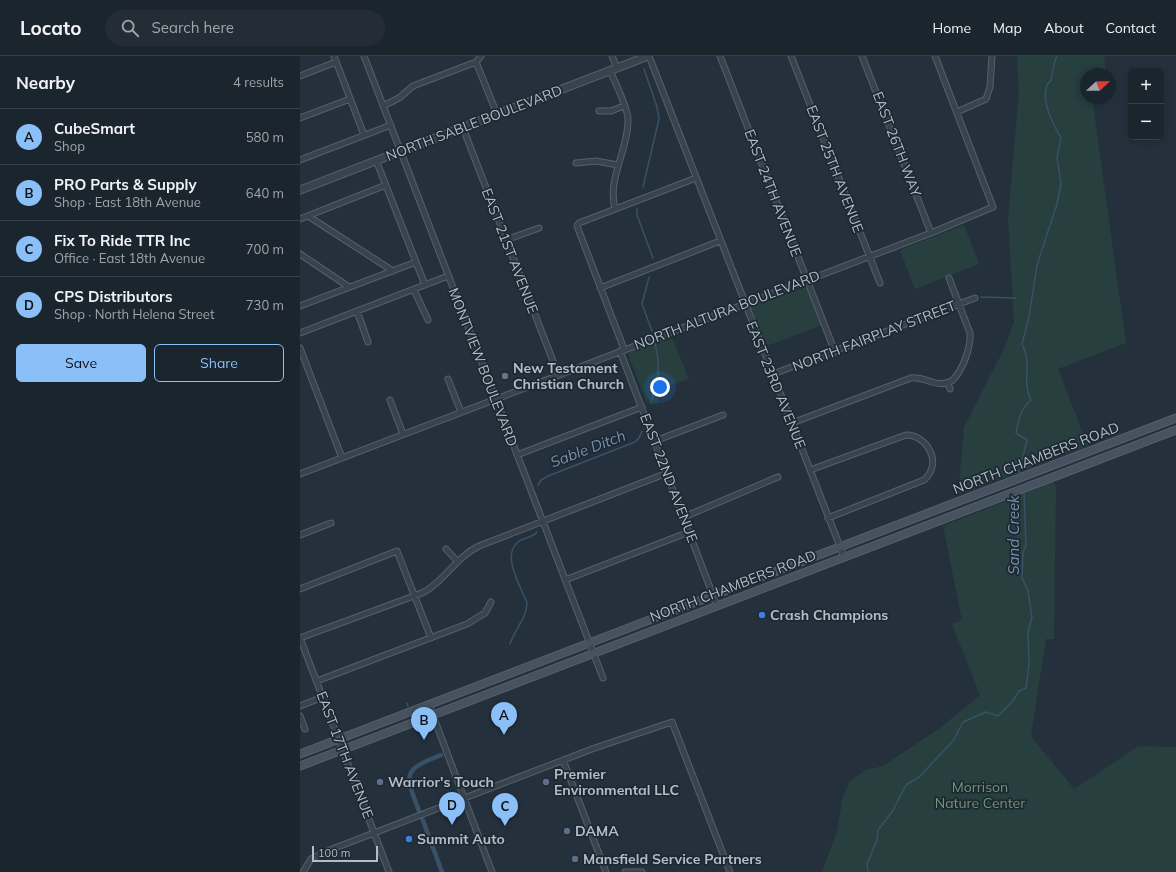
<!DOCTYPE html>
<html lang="en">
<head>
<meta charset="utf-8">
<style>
  body { margin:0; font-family:Mulish,sans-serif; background:#242d36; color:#f1f3f6 }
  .controls { position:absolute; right:12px; top:12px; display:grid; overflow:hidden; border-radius:6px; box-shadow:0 2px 10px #0003 }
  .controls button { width:36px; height:36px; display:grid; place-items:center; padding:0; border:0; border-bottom:1px solid #39424a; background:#1b252e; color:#f1f3f6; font:20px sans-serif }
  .compass { position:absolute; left:780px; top:12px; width:36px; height:36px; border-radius:50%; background:#1b252e; box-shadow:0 2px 10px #0003; rotate:69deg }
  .scale { position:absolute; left:12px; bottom:10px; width:66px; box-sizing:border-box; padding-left:4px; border:2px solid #b3bdc8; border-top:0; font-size:11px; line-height:14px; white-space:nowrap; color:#b3bdc8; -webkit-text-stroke:3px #1d2832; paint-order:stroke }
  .you { position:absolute; left:360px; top:331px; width:14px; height:14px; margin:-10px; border:3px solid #fff; border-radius:50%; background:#1a73e8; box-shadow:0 0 0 6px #1a73e833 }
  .badge { display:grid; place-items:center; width:26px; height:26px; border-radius:50%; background:#8abff7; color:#111; font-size:13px; font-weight:700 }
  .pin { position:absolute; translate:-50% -33px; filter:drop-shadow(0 1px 2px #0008) }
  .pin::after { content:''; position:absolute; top:21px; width:14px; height:12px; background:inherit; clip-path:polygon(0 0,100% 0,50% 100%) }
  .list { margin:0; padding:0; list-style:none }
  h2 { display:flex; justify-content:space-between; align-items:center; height:52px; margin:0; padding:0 16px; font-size:17px }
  h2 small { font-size:13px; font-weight:400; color:#a0a5aa }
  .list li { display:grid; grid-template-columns:26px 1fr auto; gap:12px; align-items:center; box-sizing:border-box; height:56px; padding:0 16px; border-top:1px solid #39424a }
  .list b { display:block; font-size:15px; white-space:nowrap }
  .list p { margin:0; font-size:13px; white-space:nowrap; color:#a0a5aa }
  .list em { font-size:13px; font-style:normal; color:#a0a5aa }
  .actions { display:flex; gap:8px; padding:12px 16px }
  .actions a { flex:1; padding:9px 0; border:1px solid #8abff7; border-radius:6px; text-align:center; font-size:14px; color:#8abff7 }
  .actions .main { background:#8abff7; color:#111 }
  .icon { flex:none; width:22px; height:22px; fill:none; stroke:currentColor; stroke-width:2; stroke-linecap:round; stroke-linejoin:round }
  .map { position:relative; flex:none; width:876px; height:816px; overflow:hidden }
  header { display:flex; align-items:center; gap:24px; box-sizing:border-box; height:56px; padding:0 20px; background:#1b252e; border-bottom:1px solid #39424a }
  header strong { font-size:19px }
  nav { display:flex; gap:22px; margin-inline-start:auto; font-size:14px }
  .search { width:280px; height:36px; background:#242d36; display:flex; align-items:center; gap:10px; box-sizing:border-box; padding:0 14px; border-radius:22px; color:#a0a5aa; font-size:15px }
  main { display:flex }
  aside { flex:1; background:#1b252e }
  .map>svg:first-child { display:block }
  .green { fill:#273f3f }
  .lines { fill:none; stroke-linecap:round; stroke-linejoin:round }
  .stream { stroke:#395166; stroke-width:1.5 }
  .canal { stroke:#395166; stroke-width:4.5 }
  .minor-casing { stroke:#56606b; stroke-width:7 }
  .tertiary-casing { stroke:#56606b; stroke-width:9 }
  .secondary-casing { stroke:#56606b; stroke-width:9 }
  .minor { stroke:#38434d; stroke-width:5 }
  .tertiary { stroke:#38434d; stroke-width:7 }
  .secondary { stroke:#465260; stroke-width:7 }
  .worship-dot { fill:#6b7280; stroke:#1d2832; stroke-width:1.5 }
  .shop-dot { fill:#3f7fe0; stroke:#1d2832; stroke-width:1.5 }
  .service-dot { fill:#5c6f8a; stroke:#1d2832; stroke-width:1.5 }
  .labels { text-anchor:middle; stroke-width:3.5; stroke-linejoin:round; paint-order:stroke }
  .street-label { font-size:14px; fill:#b3bdc8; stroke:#1d2832 }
  .poi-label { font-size:14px; font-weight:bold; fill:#b3bdc8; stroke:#1d2832; text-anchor:start }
  .park-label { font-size:14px; fill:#6b9970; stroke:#1d2832 }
  .water-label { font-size:15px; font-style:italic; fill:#7492ab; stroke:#1d2832 }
</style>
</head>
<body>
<header>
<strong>Locato</strong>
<div class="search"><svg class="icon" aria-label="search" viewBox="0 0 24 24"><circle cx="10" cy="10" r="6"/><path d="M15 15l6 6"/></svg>Search here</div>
<nav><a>Home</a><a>Map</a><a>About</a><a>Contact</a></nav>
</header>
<main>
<aside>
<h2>Nearby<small>4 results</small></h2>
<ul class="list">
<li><span class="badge">A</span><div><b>CubeSmart</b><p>Shop</p></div><em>580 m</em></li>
<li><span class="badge">B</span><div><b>PRO Parts &amp; Supply</b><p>Shop · East 18th Avenue</p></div><em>640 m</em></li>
<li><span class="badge">C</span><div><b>Fix To Ride TTR Inc</b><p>Office · East 18th Avenue</p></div><em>700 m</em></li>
<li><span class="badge">D</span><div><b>CPS Distributors</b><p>Shop · North Helena Street</p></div><em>730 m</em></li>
</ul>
<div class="actions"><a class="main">Save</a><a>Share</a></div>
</aside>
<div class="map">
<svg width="876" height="816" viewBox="0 0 876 816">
  <rect width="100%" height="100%" fill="#24313d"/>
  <path class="green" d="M717,0H804L806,16L800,18H786V42H792L826,287L758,313L788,390L658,439L664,371L703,295L714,266L708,163L719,36Z
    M664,169L679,208L615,233L600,194Z
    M507,230L522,269L467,290L450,251Z
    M371,279L389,323L360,333L357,349L347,347L328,298L329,295Z
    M754,426L756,431L754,583H746L731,680L774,733L839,690L876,691V816H522L537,775L543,740L550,725L566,714L583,710L640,672L680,639L652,568L662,564L643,470Z"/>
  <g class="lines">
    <path class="stream" d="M343,131L359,63L357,51L344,13
      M337,152V159L353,202
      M349,221L342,248L352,275
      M681,241L716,242
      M351,347C358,322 361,313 355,287
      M721,418L713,410L714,407L722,404L727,384L716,377C719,363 720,353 731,344C721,324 733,309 722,288L729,261L737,209L757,148L761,128L757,101L761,82C753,68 741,46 747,29C748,27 750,26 751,24C753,16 753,8 757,0
      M238,429L241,424L248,420L335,386L339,382L342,375
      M210,588C214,574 227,562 227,547C221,531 201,499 218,486C224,481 233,482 237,476
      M107,647L108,650
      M568,816L567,808L577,784L578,774L592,756L606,729L619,721L653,685L663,666L686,656L698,660L712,646L719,635L726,632L729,608L728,576L732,561L728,535L722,522L723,496L726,490L724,436"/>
    <path class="canal" d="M119,755C105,718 102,714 141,699
      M122,762L142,816"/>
    <g class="minor-casing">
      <path id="minor" d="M34,0L64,79
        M64,0L303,622
        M312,0L317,12
        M349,0L544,501
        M420,0L535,296
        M491,0L580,227
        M562,0L631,177
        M176,6L197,58
        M310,15C315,26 329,54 328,65C328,95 307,122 315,153
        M0,20L36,6
        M83,50L99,42L113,30L176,6L181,0
        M299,55H311L324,50
        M657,56L686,43L690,31L692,0
        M0,62L50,43
        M163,72L258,318
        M0,104L91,69
        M76,104L125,229
        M276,107L296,105L318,109
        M8,160L93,215
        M0,163L86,129
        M206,184L239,172
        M0,198L49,231
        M300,232L420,185
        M114,234L128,264
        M0,250L116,206
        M57,255L68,286
        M0,277L148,220
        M0,292L42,402
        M324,293L277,170L279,167L396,122
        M320,295L417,550
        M473,318L675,242
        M148,323L161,356
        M648,327L650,333
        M90,344L103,378
        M492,367L611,322C626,320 638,334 653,324C663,313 671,292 670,277L649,222
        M355,385L423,359
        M217,399L342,351
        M510,414L606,379C628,379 643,408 624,424L528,462
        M0,418L631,177L693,151L635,0
        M384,461L478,421
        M0,479L31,467
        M146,493L158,506
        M265,524L389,476
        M0,533L97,495L131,582
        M0,582L122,537C144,526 156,501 179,490L367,417
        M0,582L89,816
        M17,625L167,568L185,557L191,546
        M129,649L192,816
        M0,650L23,641
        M0,660L5,673
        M263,704L306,816
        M3,816L11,803L22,797L292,693L372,666L430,816
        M325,816H342"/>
    </g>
    <g class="tertiary-casing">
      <path id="tertiary" d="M0,134L348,0"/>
    </g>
    <g class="secondary-casing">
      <path id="secondary" d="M0,698L876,362
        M0,710L876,374"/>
    </g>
    <use href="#minor" class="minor"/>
    <use href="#tertiary" class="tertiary"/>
    <use href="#secondary" class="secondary"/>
  </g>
  <circle class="worship-dot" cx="205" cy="320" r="4"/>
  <g class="shop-dot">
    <circle cx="462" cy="559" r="4"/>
    <circle cx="109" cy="783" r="4"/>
  </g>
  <g class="service-dot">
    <circle cx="80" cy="726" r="4"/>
    <circle cx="246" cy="726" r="4"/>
    <circle cx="267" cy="775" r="4"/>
    <circle cx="275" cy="803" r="4"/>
  </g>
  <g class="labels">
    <g class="street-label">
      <text transform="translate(174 67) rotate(-21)" y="5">NORTH SABLE BOULEVARD</text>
      <text transform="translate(597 88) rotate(69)" y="5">EAST 26TH WAY</text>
      <text transform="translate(535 113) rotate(69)" y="5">EAST 25TH AVENUE</text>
      <text transform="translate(473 137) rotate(69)" y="5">EAST 24TH AVENUE</text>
      <text transform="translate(210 195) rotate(69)" y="5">EAST 21ST AVENUE</text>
      <text transform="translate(427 254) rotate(-21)" y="5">NORTH ALTURA BOULEVARD</text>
      <text transform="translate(574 280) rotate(-21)" y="5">NORTH FAIRPLAY STREET</text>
      <text transform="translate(183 311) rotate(69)" y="5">MONTVIEW BOULEVARD</text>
      <text transform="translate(476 329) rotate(68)" y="5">EAST 23RD AVENUE</text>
      <text transform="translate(736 402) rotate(-21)" y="5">NORTH CHAMBERS ROAD</text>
      <text transform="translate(369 422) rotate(69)" y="5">EAST 22ND AVENUE</text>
      <text transform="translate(433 530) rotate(-21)" y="5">NORTH CHAMBERS ROAD</text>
      <text transform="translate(45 699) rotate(69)" y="5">EAST 17TH AVENUE</text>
    </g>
    <g class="poi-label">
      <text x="213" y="317">New Testament<tspan x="213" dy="16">Christian Church</tspan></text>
      <text x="470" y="564">Crash Champions</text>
      <text x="254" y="723">Premier<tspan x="254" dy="16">Environmental LLC</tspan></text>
      <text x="88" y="731">Warrior's Touch</text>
      <text x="275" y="780">DAMA</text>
      <text x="117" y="788">Summit Auto</text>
      <text x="283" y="808">Mansfield Service Partners</text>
    </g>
    <g class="park-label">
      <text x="680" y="736">Morrison<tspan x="680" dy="16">Nature Center</tspan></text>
    </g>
    <g class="water-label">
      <text transform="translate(288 393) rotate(-21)" y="5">Sable Ditch</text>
      <text transform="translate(714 479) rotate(-90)" y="5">Sand Creek</text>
    </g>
  </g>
</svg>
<div class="controls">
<button>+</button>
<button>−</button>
</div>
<svg class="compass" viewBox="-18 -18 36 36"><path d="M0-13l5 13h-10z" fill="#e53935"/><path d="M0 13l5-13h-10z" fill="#a0a5aa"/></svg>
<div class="scale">100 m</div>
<div class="you"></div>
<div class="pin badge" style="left:204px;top:679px">A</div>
<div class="pin badge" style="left:124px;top:684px">B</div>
<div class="pin badge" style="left:205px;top:770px">C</div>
<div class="pin badge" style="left:152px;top:769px">D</div>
</div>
</main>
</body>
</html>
